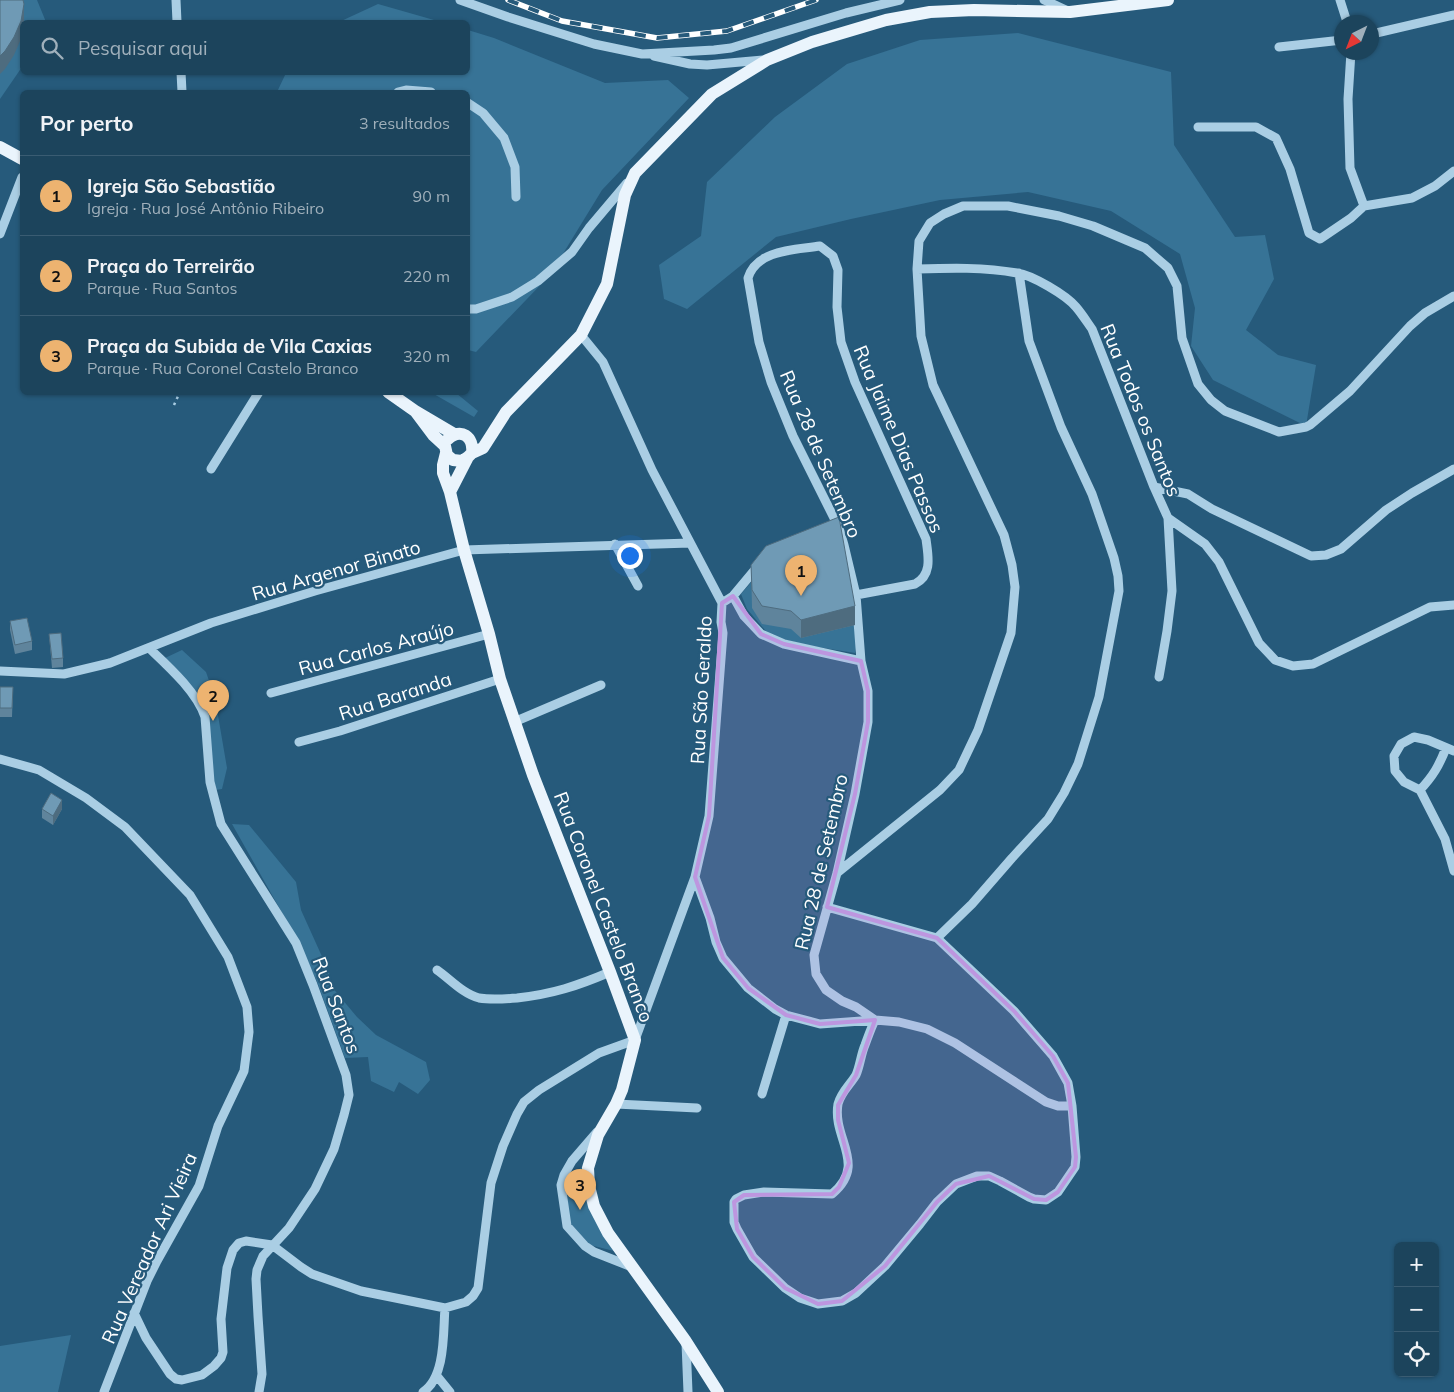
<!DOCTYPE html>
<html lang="pt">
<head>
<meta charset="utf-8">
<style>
  body { margin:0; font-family:Mulish,sans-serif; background:#294e65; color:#f1f3f6 }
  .controls { position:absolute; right:15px; bottom:15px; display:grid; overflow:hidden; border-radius:8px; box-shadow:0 1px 4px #0004 }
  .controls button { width:45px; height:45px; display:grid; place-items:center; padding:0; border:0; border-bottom:1px solid #3a5c72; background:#1c445c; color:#f1f3f6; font:25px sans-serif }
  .compass { position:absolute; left:1334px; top:15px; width:45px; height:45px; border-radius:50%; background:#1c445c; box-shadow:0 1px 4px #0004; rotate:222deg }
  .you { position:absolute; left:629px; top:555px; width:18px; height:18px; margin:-12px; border:4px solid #fff; border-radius:50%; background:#1a73e8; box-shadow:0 0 0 8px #1a73e833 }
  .badge { display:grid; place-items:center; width:32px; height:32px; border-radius:50%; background:#edb370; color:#111; font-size:16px; font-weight:700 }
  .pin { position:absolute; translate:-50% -41px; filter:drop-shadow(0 1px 2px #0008) }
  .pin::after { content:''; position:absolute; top:26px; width:18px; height:15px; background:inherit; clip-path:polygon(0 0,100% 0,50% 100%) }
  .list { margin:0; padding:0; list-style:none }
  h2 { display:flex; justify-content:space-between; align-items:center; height:65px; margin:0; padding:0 20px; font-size:21px }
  h2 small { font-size:16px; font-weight:400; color:#a0b0bb }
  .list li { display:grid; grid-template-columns:32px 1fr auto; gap:15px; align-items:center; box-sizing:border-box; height:80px; padding:0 20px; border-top:1px solid #3a5c72 }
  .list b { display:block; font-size:19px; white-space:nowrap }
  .list p { margin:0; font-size:16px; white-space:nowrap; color:#a0b0bb }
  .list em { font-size:16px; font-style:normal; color:#a0b0bb }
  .icon { flex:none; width:28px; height:28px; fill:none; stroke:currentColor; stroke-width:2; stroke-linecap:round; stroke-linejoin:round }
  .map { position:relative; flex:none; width:1454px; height:1392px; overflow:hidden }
  .search { position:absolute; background:#1c445c; box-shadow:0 1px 4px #0004; left:20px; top:20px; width:450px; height:55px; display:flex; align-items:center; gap:12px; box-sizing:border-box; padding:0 18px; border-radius:8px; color:#a0b0bb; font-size:19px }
  .panel { position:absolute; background:#1c445c; box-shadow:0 1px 4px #0004; left:20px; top:90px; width:450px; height:305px; border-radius:8px }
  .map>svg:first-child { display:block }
  .green { fill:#377396 }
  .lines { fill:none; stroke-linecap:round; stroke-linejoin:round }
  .path { stroke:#aacee4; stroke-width:2.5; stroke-dasharray:2.5 4; stroke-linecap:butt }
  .minor { stroke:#aacee4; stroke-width:9 }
  .major { stroke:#eaf4fc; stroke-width:12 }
  .rail-casing { stroke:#fff; stroke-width:5.5 }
  .rail { stroke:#265a7b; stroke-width:4; stroke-dasharray:11; stroke-linecap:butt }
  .wall { fill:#5f849c }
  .shaded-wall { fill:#4e6c7f }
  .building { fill:#6f9ab5; stroke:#4e6c7f }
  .marked { fill:#bd96df; fill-opacity:0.2; stroke:#bd96df; stroke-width:4; stroke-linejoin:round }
  .labels { text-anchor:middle; stroke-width:4.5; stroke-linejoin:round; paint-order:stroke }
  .street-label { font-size:19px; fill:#fff; stroke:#265a7b }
</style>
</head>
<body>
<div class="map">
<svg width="1454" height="1392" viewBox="0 0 1454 1392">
  <rect width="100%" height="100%" fill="#265a7b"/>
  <path class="green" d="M0,0H37L46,22H22V67L0,99Z
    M378,4L441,22H339Z
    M468,30L494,38L605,83L668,80L689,98L602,190L550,275L476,352L468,350V92H277L286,73L468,72Z
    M1018,33L1171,72L1174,145L1235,237L1265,235L1274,279L1246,330L1278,355L1316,365L1306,426L1213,380L1191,346L1195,308L1180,254L1111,211L1028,192L940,200L851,219L776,237L687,309L664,299L659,265L701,236L707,182L775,117L847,64L920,40Z
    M432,393H456L478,411L474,417Z
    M836,531L858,638L855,653L811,646L770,636L747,609L741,594L774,556Z
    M182,650L206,672L215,698L227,768L222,789L215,790L205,711L165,658Z
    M232,824L249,825L296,882L301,910L329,972L331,986L357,1017L376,1035L426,1062L430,1080L418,1094L399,1082L394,1092L371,1081L368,1057L345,1058L316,979L285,918Z
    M586,1163L614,1251L590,1245L570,1223L565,1189L569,1179Z
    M71,1335L58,1392H0V1346Z"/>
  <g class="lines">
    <path class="path" d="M174,405L180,392"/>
    <path class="minor" d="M176,0L177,22
      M460,0L508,17L594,44L642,54L714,50L731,48L846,13L900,0
      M1044,0L1066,10
      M1340,0L1347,22
      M1372,34L1454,15
      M1279,47L1342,40
      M1351,52L1348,99L1350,168L1364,206L1412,198L1435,186L1454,171
      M654,56L690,64L707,65L763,60
      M181,72L182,92
      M398,92L406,90L431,92
      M468,103L483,113L504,138L515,167L516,197
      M1198,127H1256L1276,138L1290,169L1309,233L1320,239L1351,218L1364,206
      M0,234L22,177
      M917,269C950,268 984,267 1017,273C1032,275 1066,295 1076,307C1082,314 1087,322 1092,329L1154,487L1168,518L1172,591L1167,631L1159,677
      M468,309H476L512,297L538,281L572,252L589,228L627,183
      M211,469L259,392
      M1154,487L1188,494L1212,509L1311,556L1326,555L1341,549L1386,510L1412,493L1454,469
      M1168,518L1205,544L1219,562L1259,643L1275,660L1293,666L1313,664L1430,607L1454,605
      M615,544L638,586
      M856,595L915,584C933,575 928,555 926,539L855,382L841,342L837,307L838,270L833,256L820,246C796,250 757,249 748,278L759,342L771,382L793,436L839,528L844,545L856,595L861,661L868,691V722L855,794L837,873L814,955L816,974L826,990L842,1001L856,1007L875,1020
      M733,596L758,566
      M722,603L733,596L744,616L761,634L784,644L861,661
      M149,648C168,666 197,692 205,717L210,782L221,824L296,943L313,985L346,1075L349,1095L344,1115L334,1149L315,1189L289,1228L263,1256L257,1270L256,1279L258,1316L262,1374L259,1392
      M0,671L64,674L110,663L211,623L315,591L464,550L690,543
      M271,693L489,634
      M514,722L601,685
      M299,742L340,731L500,679
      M1454,751L1428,740L1414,737L1401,744L1394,756L1395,771L1404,782L1420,790L1445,839L1454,871
      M0,759L39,770L86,798L125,827L190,895L228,957L247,1007L249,1032L244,1071L218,1126L199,1186L157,1261L147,1281L104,1392
      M1420,790C1433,776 1439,766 1446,748
      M837,873L940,790L959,770L978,730L1011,633L1015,587L1012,565L1004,535L933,385L921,336L917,269L919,241L930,223L944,214L963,206H1008L1059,216L1093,226L1145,248L1168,268L1177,286L1182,338L1198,384L1211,400L1225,411L1279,432L1306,427L1310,425L1350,391L1410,326L1425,313L1454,296
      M695,877L710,918L716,942L723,958L748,988L775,1009L786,1015L820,1024L875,1020L899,1022L927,1029L955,1043L1046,1102L1058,1106H1072
      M827,907L937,938L972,904L1012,858L1048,819L1064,793L1078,764L1099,697L1119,591L1118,576L1114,558L1092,494L1061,427L1029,341L1019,273
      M437,970C450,979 463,994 479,998C491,1000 505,999 517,998C553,994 577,986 610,972
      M875,1020C871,1028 868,1037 865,1045C861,1054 860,1066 856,1075C850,1085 841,1092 838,1104C832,1139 868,1164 832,1194L764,1192L744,1195L736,1199L734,1202V1222L737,1229L753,1257L785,1288L800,1298L818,1304L842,1301L856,1293L885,1266L920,1224L937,1202L956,1184L977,1176H989L1000,1181L1029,1197L1034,1199L1046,1200L1058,1192L1075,1167L1076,1157L1072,1106L1068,1083L1053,1056L1014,1011L937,938
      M762,1094L786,1015
      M616,1104L697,1108
      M597,1132L572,1161L564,1175L561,1185L567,1226L585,1246L594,1252L632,1267
      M134,1313L146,1338L170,1374L176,1379L182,1380L202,1375L214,1366L221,1358L223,1352L221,1319L227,1268L233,1250L239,1243L246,1241L272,1245L301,1267L312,1274L361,1291L445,1308L466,1302L473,1296L478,1288L491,1183L503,1146L517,1114L524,1102L539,1090L599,1053L635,1040L695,877L709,816L723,633L721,622L722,603L652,470L603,362L581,335
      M686,1343L688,1392
      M437,1376L450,1392
      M423,1392C446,1377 443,1332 445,1308"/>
    <path class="major" d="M0,147L22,159
      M388,392L415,411L454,434
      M415,411L433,435L445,446L447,455L453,460L462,461L468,457L472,453L483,448L506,412L581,335L607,284L625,195L635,173L712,94L767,60L812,42L886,20L930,12L974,10L1070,12L1168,0
      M448,439C461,427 474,437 472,453
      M446,453L443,465V473L450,492L464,550L489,634L500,679L533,775L610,972L635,1040L622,1090L616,1104L598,1135L588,1168L589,1186L594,1206L608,1233L685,1340L718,1392
      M450,492L468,457"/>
    <g class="rail-casing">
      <path id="rail" d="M508,0L562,21L657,38L727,31L816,0"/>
    </g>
    <use href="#rail" class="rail"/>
  </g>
  <path class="wall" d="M751,565L855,625L801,638L791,629L762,624L752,608Z
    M10,621L32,641V650L15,654L10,630Z
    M49,634L63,658V667L52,668Z
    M0,687H13L12,717H0Z
    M42,809H62L53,825L42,818Z"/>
  <path class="shaded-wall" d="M24,4V22H22V28L21,39L14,55L5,69L0,74V56Z
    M855,606V625L801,638V620Z
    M62,800V809L53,825V816Z"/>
  <path class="building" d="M0,0H23L24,4L21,21L14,37L5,51L0,56Z
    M839,517L855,606L801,620L791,611L762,606L752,590L751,565L766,546Z
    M27,618L32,641L15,645L10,621Z
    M61,633L63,658L52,659L49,634Z
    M0,687H13L12,708H0Z
    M51,793L62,800L53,816L42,809Z"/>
  <path class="marked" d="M733,596L761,634L784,644L861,661L868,691V722L855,794L827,907L937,938L1014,1011L1053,1056L1068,1083L1076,1157L1075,1167L1058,1192L1046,1200L1034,1199L989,1176L956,1184L937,1202L885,1266L842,1301L818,1304L785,1288L753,1257L737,1229L734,1202L744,1195L832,1194L839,1187L849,1163L838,1120V1105L856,1075L875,1020L820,1024L786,1015L748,988L723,958L695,877L709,816L722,603Z"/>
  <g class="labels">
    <g class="street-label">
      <text transform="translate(1141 410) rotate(68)" y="7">Rua Todos os Santos</text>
      <text transform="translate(899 439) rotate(67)" y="7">Rua Jaime Dias Passos</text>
      <text transform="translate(821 454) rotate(67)" y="7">Rua 28 de Setembro</text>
      <text transform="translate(336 570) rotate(-16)" y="7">Rua Argenor Binato</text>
      <text transform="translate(376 648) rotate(-15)" y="7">Rua Carlos Araújo</text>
      <text transform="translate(701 690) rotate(-87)" y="7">Rua São Geraldo</text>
      <text transform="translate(395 696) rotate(-18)" y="7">Rua Baranda</text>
      <text transform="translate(821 862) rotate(-77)" y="7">Rua 28 de Setembro</text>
      <text transform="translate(604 907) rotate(69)" y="7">Rua Coronel Castelo Branco</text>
      <text transform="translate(337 1005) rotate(69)" y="7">Rua Santos</text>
      <text transform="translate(149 1248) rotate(-66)" y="7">Rua Vereador Ari Vieira</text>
    </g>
  </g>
</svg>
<div class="controls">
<button>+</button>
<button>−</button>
<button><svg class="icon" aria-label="locate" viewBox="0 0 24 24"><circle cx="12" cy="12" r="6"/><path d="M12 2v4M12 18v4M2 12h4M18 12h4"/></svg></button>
</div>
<svg class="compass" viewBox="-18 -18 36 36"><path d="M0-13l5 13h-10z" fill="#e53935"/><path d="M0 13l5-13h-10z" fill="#a0b0bb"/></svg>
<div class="you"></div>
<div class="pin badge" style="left:801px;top:596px">1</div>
<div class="pin badge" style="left:213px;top:721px">2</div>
<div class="pin badge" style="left:580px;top:1210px">3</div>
<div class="search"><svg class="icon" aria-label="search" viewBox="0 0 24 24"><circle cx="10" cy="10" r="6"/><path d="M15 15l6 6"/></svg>Pesquisar aqui</div>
<section class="panel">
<h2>Por perto<small>3 resultados</small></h2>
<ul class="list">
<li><span class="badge">1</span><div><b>Igreja São Sebastião</b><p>Igreja · Rua José Antônio Ribeiro</p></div><em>90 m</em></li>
<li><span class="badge">2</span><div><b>Praça do Terreirão</b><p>Parque · Rua Santos</p></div><em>220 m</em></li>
<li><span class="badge">3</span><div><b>Praça da Subida de Vila Caxias</b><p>Parque · Rua Coronel Castelo Branco</p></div><em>320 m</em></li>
</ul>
</section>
</div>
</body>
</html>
